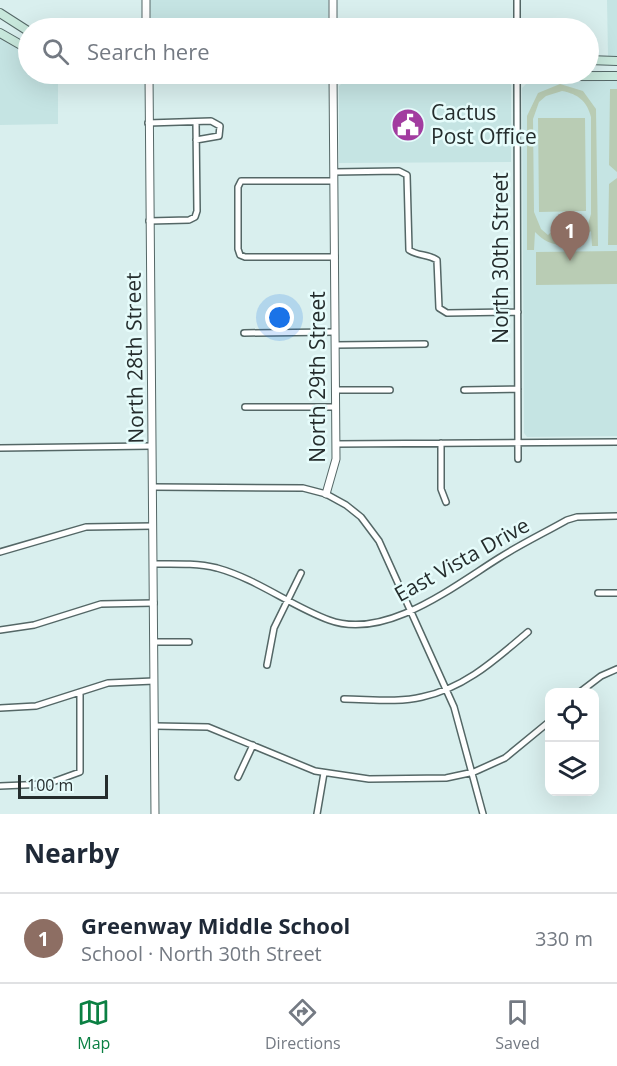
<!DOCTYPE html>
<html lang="en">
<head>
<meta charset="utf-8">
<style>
  body { margin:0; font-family:"Open Sans",sans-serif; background:#f6f6f7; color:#1f2937 }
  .controls { position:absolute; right:18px; bottom:18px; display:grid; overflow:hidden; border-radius:12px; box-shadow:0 6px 24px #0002 }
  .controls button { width:54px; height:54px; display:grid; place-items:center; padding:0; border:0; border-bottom:2px solid #e0e1e3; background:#fff; color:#1f2937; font:30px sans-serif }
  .scale { position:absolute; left:18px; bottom:15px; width:90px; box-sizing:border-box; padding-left:6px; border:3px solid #252d2d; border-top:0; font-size:16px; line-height:21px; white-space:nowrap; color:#252d2d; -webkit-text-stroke:4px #e6fcfb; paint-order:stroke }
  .you { position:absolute; left:280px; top:318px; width:21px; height:21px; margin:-15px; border:4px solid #fff; border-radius:50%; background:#1a73e8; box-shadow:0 0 0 9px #1a73e833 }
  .badge { display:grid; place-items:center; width:39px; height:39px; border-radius:50%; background:#0b8043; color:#fff; font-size:20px; font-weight:700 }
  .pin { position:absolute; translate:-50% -50px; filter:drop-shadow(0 2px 3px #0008) }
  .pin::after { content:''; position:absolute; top:32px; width:21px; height:18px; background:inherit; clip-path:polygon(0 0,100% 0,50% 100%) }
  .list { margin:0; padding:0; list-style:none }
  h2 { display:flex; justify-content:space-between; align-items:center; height:78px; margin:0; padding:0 24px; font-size:26px }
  h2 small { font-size:20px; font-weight:400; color:#747a83 }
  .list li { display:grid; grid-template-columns:39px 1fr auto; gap:18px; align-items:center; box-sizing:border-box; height:90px; padding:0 24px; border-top:2px solid #e0e1e3 }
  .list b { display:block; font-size:22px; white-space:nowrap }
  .list p { margin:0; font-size:20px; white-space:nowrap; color:#747a83 }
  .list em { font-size:20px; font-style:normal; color:#747a83 }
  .icon { flex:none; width:33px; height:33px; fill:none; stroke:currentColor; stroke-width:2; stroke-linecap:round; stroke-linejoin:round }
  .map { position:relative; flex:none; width:617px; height:814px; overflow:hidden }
  .search { position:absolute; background:#fff; box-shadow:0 6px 24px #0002; left:18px; right:18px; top:18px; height:66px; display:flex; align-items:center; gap:15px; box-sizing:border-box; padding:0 21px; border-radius:33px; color:#747a83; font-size:22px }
  .sheet { height:168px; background:#fff }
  nav { display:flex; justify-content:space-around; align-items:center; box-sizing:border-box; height:84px; border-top:2px solid #e0e1e3; background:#fff; font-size:16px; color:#747a83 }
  nav a { display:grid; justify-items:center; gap:3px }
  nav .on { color:#0b8043 }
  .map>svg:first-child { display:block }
  .built { fill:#c5e4e3 }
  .green { fill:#b9ccb4; fill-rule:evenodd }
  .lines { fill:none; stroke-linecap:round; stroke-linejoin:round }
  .minor-casing { stroke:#546766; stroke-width:8 }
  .tertiary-casing { stroke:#546766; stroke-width:9 }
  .secondary-casing { stroke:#546766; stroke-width:10 }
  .minor { stroke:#fff; stroke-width:5 }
  .tertiary { stroke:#fff; stroke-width:7 }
  .secondary { stroke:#c8e8dc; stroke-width:8 }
  .labels { text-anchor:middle; stroke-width:5; stroke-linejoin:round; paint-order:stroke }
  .poi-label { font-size:21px; fill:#252d2d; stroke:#e6fcfb; text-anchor:start }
  .street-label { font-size:21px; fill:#252d2d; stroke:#e6fcfb }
</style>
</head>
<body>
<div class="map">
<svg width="617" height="814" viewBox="0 0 617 814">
  <rect width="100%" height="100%" fill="#d9efee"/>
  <path class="built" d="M150,0H328V28H151Z
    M607,0H617V56H608Z
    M339,21H370V28H339Z
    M0,39L28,54V74H58V124L0,125Z
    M344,81H507L511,85V162L339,163V86Z
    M617,81V436L527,437L524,433L522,88L528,82Z"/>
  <path class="green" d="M560,84L583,91L596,109L598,246H592L591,231C573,247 553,251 535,232L534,250H527V116L538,93ZM562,91C578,94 587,101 591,117V214L588,224L577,235L565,221H561L560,224L548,235L541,229L534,212L533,119L539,102L546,96Z
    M610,89H617V172L609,165Z
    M538,118H585L586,211L539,212Z
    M617,178V245H608L609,184Z
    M617,251V284L536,285V252Z"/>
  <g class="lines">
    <g class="minor-casing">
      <path id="minor" d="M517,0V28
        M517,75L518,459
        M148,123L211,121L220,126L219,136L196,140
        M334,172L399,171L407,175L409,250C418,256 428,254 437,260L439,308L447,313L518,312
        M334,181H241L238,187V249L240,255L245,257H335
        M149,221L189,220L195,217L197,211L196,122
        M244,333L335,332
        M335,345L425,344
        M335,390H390
        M464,390L518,389
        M245,407H336
        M441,443V489L446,502
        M336,444L617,442
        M0,448L152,446
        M153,487L303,488L326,494L346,505L361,517L379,541L454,707L483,814
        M0,552L86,527L153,526
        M154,564C175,564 196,563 217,568C257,579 291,606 329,620C385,641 454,586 499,558C521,544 544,533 567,520L577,517L617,516
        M598,593H617
        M0,630L34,625L101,604L154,603
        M154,642H189
        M267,665L274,628L301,573
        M580,692L601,676L617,669
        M344,699C369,699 398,703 422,697C465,688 496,659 528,632
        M0,708L36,706L108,683L154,681
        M155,726L208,727L315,771L369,779L446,778L474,772L505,758L550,721
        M238,777L253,745
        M0,786L47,784L80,772V692
        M317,814L324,773"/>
    </g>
    <g class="tertiary-casing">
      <path id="tertiary" d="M146,0V28
        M333,0V28
        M149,74L155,814
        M326,494L336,459L333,74"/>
    </g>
    <g class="secondary-casing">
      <path id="secondary" d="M0,13L28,31
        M0,33L28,49
        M588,60L617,61
        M108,74L149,77L617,76"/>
    </g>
    <use href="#minor" class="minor"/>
    <use href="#tertiary" class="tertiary"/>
    <use href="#secondary" class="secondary"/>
  </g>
  <defs>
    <g id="civic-disc" transform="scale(1.725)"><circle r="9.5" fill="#a23ca0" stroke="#e6fcfb"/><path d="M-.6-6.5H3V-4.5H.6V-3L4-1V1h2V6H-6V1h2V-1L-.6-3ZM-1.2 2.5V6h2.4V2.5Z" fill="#fff"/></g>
  </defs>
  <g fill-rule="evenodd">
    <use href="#civic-disc" x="408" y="125"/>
  </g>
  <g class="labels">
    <g class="poi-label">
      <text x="431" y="120">Cactus<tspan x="431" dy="24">Post Office</tspan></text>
    </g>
    <g class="street-label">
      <text transform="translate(501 258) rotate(-90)" y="7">North 30th Street</text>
      <text transform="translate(135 358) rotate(-91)" y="7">North 28th Street</text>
      <text transform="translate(318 377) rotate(-90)" y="7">North 29th Street</text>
      <text transform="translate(462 560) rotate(-29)" y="7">East Vista Drive</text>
    </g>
  </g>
</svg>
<div class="controls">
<button><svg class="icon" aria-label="locate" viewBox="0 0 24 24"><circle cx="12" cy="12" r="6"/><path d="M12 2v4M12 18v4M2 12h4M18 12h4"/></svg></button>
<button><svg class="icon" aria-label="layers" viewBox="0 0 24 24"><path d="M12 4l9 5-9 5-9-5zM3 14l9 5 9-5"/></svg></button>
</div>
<div class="scale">100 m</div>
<div class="you"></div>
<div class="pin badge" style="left:570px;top:261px;background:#8d6e63">1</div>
<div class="search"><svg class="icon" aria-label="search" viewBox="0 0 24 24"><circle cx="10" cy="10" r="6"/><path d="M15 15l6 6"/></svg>Search here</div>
</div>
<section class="sheet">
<h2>Nearby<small></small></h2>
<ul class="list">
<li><span class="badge" style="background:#8d6e63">1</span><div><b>Greenway Middle School</b><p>School · North 30th Street</p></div><em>330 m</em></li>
</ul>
</section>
<nav>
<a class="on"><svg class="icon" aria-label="map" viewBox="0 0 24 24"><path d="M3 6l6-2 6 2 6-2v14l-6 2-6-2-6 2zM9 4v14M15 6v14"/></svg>Map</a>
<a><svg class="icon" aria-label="directions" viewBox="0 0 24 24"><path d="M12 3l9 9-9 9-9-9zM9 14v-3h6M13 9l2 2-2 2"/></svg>Directions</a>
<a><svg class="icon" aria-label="saved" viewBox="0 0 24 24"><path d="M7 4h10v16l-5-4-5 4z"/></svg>Saved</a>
</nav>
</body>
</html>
